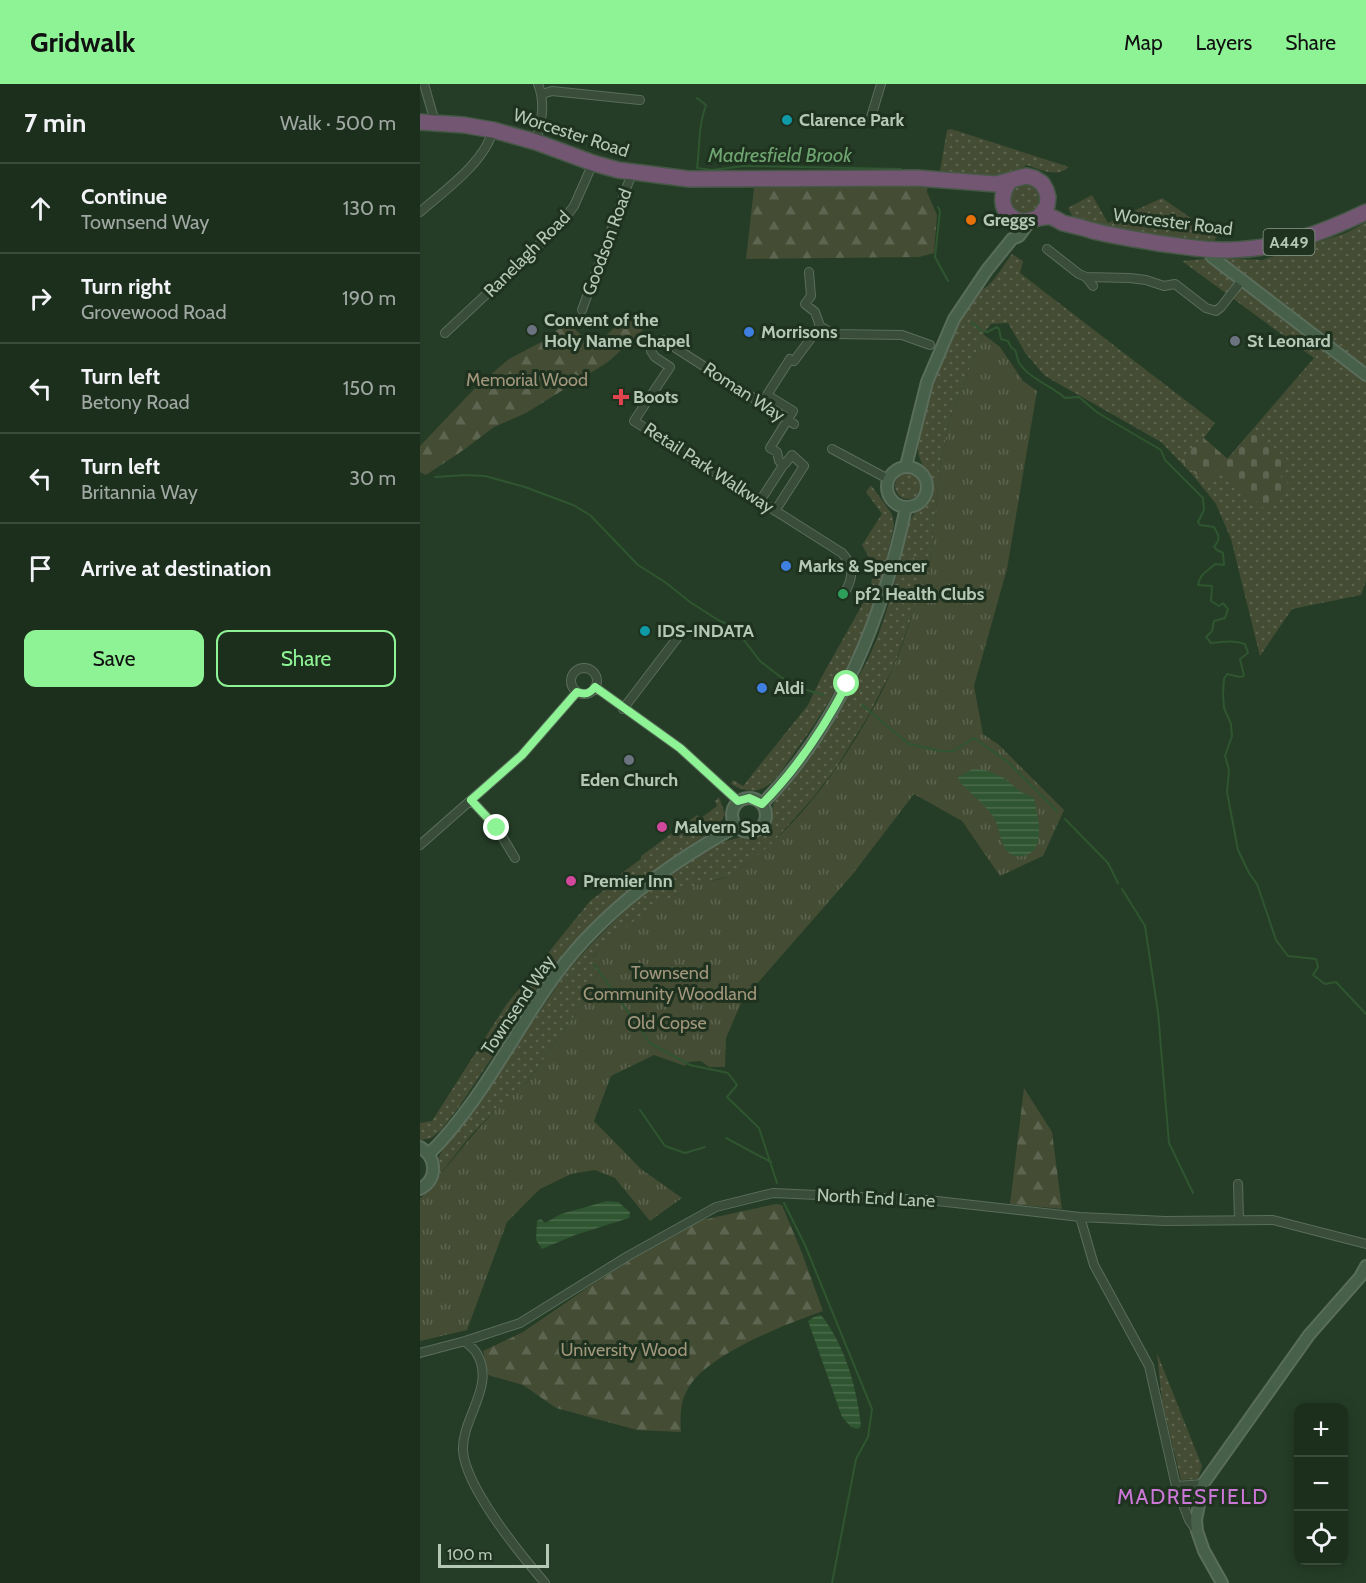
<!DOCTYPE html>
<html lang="en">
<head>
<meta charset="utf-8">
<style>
  body { margin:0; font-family:Cabin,sans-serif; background:#293a29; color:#f1f3f6 }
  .controls { position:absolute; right:18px; bottom:18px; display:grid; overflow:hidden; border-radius:12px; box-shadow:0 3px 15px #0003 }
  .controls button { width:54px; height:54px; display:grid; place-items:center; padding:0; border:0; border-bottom:2px solid #3a4a3b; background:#1c2e1c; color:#f1f3f6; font:30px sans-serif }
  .scale { position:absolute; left:18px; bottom:15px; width:111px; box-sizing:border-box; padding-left:6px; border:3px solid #b5c8b6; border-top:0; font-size:16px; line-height:21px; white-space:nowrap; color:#b5c8b6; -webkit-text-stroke:4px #1e321f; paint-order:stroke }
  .stop { position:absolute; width:18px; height:18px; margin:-14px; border:4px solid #8ef395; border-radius:50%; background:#fff }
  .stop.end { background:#8ef395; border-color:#fff; box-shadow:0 2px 6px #0008 }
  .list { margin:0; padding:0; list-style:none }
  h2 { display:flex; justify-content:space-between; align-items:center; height:78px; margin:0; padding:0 24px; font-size:26px }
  h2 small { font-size:20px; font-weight:400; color:#a0a8a3 }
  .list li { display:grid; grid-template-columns:39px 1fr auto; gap:18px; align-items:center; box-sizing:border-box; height:90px; padding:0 24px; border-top:2px solid #3a4a3b }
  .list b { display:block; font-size:22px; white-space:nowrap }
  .list p { margin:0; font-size:20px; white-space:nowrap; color:#a0a8a3 }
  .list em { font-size:20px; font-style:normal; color:#a0a8a3 }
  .actions { display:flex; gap:12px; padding:18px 24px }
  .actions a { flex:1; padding:14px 0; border:2px solid #8ef395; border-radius:12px; text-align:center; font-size:21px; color:#8ef395 }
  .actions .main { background:#8ef395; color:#111 }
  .icon { flex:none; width:33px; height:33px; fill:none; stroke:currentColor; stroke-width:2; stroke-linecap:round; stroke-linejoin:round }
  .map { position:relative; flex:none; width:946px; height:1499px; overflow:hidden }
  header { display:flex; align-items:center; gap:36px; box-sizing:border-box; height:84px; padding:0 30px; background:#8ef395; color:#111 }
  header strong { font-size:28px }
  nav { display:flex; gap:33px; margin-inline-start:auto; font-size:21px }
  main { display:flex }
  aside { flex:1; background:#1c2e1c }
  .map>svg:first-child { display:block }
  .grass { fill:url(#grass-dots) }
  .forest { fill:url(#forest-firs) }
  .cemetery { fill:url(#cemetery-stones) }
  .park { fill:url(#park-tufts) }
  .water { fill:url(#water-rules) }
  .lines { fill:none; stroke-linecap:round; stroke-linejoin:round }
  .stream { stroke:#2f5630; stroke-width:2 }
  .street-casing { stroke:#5a6d5b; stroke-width:10 }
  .secondary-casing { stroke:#5a6d5b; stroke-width:14 }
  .highway-casing { stroke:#445845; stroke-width:18 }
  .street { stroke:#394d3a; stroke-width:8 }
  .secondary { stroke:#476049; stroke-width:10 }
  .highway { stroke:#735671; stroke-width:15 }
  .route { stroke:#8ef395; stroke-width:8 }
  .culture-dot { fill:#0f9aa8; stroke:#1e321f; stroke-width:2 }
  .food-dot { fill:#e8710a; stroke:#1e321f; stroke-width:2 }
  .worship-dot { fill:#6b7280; stroke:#1e321f; stroke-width:2 }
  .shop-dot { fill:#3f7fe0; stroke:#1e321f; stroke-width:2 }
  .health-dot { fill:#e0444e; stroke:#1e321f; stroke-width:2 }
  .leisure-dot { fill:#2e9e5b; stroke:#1e321f; stroke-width:2 }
  .hotel-dot { fill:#d1479c; stroke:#1e321f; stroke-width:2 }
  .labels { text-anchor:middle; stroke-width:6; stroke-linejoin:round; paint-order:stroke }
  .shield { fill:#1e321f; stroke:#889b89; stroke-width:1.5 }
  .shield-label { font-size:16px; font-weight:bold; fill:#b5c8b6 }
  .poi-label { font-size:18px; font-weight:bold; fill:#b5c8b6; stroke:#1e321f; text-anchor:start }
  .street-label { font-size:18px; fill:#b5c8b6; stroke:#1e321f }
  .park-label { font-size:18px; fill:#a2967c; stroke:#1e321f }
  .water-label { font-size:20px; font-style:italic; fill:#6fa570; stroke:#1e321f }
  .quarter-label { font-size:21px; letter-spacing:1.5px; fill:#ca77d5; stroke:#1e321f }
</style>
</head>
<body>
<header>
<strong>Gridwalk</strong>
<nav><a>Map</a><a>Layers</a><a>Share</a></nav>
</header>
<main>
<aside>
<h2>7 min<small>Walk · 500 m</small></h2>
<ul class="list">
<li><svg class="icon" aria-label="ahead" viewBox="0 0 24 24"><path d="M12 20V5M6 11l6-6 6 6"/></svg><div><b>Continue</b><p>Townsend Way</p></div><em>130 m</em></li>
<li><svg class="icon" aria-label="right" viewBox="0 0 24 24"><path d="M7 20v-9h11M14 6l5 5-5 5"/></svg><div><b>Turn right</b><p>Grovewood Road</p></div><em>190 m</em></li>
<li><svg class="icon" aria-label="left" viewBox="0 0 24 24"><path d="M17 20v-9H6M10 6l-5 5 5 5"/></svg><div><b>Turn left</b><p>Betony Road</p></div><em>150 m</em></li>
<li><svg class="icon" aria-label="left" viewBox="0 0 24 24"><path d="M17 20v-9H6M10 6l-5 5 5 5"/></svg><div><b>Turn left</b><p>Britannia Way</p></div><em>30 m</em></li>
<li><svg class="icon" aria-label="arrive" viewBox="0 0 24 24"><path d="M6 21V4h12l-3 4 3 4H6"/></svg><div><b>Arrive at destination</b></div></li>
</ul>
<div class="actions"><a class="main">Save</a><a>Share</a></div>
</aside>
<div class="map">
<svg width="946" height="1499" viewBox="0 0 946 1499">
  <defs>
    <pattern id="grass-dots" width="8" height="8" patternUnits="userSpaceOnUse" patternTransform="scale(1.5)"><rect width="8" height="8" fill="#444c34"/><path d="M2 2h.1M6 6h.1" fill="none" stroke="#5d644f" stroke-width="1.8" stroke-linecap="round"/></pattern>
    <pattern id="forest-firs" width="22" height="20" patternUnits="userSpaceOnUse" patternTransform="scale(1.5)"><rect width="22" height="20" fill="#444c34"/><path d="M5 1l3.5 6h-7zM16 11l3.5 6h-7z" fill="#5d644f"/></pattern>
    <pattern id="cemetery-stones" width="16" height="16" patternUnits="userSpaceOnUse" patternTransform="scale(1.5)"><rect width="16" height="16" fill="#444c34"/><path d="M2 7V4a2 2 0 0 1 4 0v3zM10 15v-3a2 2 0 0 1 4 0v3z" fill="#5d644f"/></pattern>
    <pattern id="park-tufts" width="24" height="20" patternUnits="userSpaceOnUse" patternTransform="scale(1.5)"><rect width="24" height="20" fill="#444c34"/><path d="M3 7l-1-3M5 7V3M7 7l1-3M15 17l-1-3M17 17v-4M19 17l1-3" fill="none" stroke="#5d644f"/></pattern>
    <pattern id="water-rules" width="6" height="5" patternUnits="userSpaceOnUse" patternTransform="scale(1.5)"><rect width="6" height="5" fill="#2f5630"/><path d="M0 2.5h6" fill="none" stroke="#4b6d4c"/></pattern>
  </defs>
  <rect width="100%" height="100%" fill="#253d26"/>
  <path class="grass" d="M531,45L649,83C637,94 621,86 607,81L581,94L520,87L527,46Z
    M610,97L624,108L621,126L605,132C583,123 586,100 610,97Z
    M672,111L688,139L742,114L797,152L794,157L687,146L654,135L648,124Z
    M946,138V497L941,511L872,525L840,572L811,455L796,420L772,390L741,358L625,292L606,270L588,239L571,240L563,250L530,335L520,381L510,491L494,473L491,475L504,498L473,584L447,634L416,684L392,715L347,765L310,792L283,799L255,811L173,872L180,883L164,918L116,986L106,999L84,1017L51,1051L17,1094L18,1075L25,1060L60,1016L145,890C186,841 233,798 288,766C298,760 307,756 318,754C327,751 335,753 343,746C352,739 350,723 357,713C368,697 382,683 393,667C413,638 431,608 447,577C463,545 472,508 481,474C484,462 484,449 489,438C494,426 510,418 510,405C512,389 497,380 498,363C500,314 532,248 558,207C572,204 583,181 592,170L603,177L600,189L795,339L784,354L807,375L894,274L762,177L795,174L842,176L926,149Z
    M475 402a13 13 0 1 1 26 0a13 13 0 1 1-26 0Z
    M451,401L472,430L474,441C468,470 461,500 451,529C432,581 405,628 372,672C365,682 356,697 345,703C333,710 322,706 311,700L313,696L323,702L388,621L401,594L450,507L453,487L451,477L442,461L462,430L446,408Z
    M299,713L305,730L298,743L227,791L170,841L145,867L116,907L39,1023L21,1046L11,1054L0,1056V1039L12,1037L86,921L170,817L195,798L203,788L221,775V772L277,731L281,734L297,722L295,717Z
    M737,1269L782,1382L778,1395L761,1396L742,1318Z"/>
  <path class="forest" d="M508,98L507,108L517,131L514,169L499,173L326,175L334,104Z
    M209,231L223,246L188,278L106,329L74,343L45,365L6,391L0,388V362L57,302L89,275L127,255L147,237L173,263Z
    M604,1004L632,1048L642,1125L590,1120Z
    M356,1120L362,1121L382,1169L403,1227C366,1240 289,1270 269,1303C260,1317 260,1332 261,1348L217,1346L136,1324L103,1301L68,1291L63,1267L103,1248L170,1202L245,1154L273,1138Z"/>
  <path class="cemetery" d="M834,346L870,378L859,391L870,401L847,427L799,384L785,399L761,377L782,353L808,375Z"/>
  <path class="park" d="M563,250L580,263L603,297L617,307L587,485L554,602L563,650L579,661L644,726L623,772L580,792L542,737L494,710L432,791L322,917L306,954L305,983H289L281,977L267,978L265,982L234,971L191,992L174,1037L221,1085L262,1114L230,1137L195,1094L175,1086L151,1090L120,1105L87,1138L47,1246L0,1257V1115L52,1052L84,1016L106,999L116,986L164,918L180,883L173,873C197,849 225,825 257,810C266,806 276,801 286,798C295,796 305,795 312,790C380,747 441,657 473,584C485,556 493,526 504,498L490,475L494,473L510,490L520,381L530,335Z"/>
  <path class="water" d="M553,685L566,686L584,694L601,708L614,714C617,731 628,766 604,772C598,773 591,772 587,767C579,758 580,742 573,732C564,720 550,709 540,698L538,693Z
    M187,1117L198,1118L210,1128L209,1134L155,1151L122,1165L116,1156L117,1137L121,1135L125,1139L141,1130Z
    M401,1231C425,1261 437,1304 441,1342L438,1345L431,1343L422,1333L388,1237L394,1233Z"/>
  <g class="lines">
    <path class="stream" d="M277,14L286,21C278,42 280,62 277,84L292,86L324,82L481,85
      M518,123L520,127L515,173L528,197
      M551,238L562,247L567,248L577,243L579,245L581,255L588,257L591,263L595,266C597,270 597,277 600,280C609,294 633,303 645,314L659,313L678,329L741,366L745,376L783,414L784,426L778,438L780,441L794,443C799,452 801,454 794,463L797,466L803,469L804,481L795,480C787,488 780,489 778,501L792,502L791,517L799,522L803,519L808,525L805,534L794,537L792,547L786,553L791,559C803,558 814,556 825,560L828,569L820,575L824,592L820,593L807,590L804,595L803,610L804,624L811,640L812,652L805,672L809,686L807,708L818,766L829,789L837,800L856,856L868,872L896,875L898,883L893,891L905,900L916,898L946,930
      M15,393L45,391L65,392L105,403L153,421L170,431L218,481L245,498L270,518L298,536L314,543L340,577L358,591L376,603L404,611
      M442,621L489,660L521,667H533L554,654L588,678L637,727
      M645,735L688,779L698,799
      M702,805L725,842L738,928L749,1059L773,1109
      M174,880L230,959L270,981L308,989L317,1001L307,1013L339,1044L357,1099
      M220,1026L245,1062L265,1069L285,1063
      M306,1054L351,1078
      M364,1119L385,1161L452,1325L448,1353L436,1375L412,1499"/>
    <g class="street-casing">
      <path id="street" d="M4,0L15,38
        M122,10L132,7L220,16
        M451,33L461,0
        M116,58C121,38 126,20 118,0
        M0,128C25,106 65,78 73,46
        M627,165L659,190L666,193L710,194L726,196L744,202L755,200L786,224L796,227L801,223L822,196
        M389,188L391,212L385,220L395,228L400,242L413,250L482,251L510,261
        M666,193L673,202
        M162,226L212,89
        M25,249L139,142L154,122L173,79
        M243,256L374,340
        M231,267L235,273L250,283L214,337L422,469C433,481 434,492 426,506
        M412,365L468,395
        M340,417L364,380
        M355,427L384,382L372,371L365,380L359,377L357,368L350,364L373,327L347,311L370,275L374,277L400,242
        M151 597a13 13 0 1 1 26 0a13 13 0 1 1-26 0Z
        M175,603L260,664L318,717
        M203,625L261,549
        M51,716L77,744L95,774
        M0,761L102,671L157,608
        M818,1100L819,1135
        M660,1133L674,1181L729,1282L756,1402L769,1436L776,1446
        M45,1257C48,1261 55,1265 57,1270C76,1302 41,1335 43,1367C46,1404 101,1471 125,1499
        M0,1269L45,1257L100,1239L208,1172L296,1123L353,1109L508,1116L660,1133L745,1137L853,1136L946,1160
        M756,1402L783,1400"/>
    </g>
    <g class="secondary-casing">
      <path id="secondary" d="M787,166L792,173L822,196L946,291
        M486,382L507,298L534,235L567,186L592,155L599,152L610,137
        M467 403a20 20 0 1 1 40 0a20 20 0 1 1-40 0Z
        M312 731a17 17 0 1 1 34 0a17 17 0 1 1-34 0Z
        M342,720C420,642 464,530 486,423
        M0,1063C17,1074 18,1095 0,1105
        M9,1070C59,1020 90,956 130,899C176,832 246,781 317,742
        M802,1499L784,1467L777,1447L776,1436L783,1400L889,1251L940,1193L946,1182"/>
    </g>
    <g class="highway-casing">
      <path id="highway" d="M0,38L44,41L73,46L116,58L173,79L198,86L269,95L497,94L576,100L606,92L614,94L622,99L626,106L628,113L627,122L619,133
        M590,97C581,108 579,124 592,133C605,144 617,130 631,133C635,134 639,137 643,139C652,141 661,143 670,146C692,152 715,155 737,159C761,162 786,167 810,166C860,165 902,149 946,128"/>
    </g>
    <use href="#street" class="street"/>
    <use href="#secondary" class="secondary"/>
    <use href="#highway" class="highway"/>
  </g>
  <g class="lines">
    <path class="route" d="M77,744L51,716L102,671L157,608C165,611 169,610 175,603L260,664L318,717L329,714L342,720C376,686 405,642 427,600"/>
  </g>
  <g class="culture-dot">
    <circle cx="367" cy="36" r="6"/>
    <circle cx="225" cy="547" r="6"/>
  </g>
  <circle class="food-dot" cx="551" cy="136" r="6"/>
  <g class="worship-dot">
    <circle cx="112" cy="246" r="6"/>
    <circle cx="815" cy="257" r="6"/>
    <circle cx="209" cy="676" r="6"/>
  </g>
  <g class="shop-dot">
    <circle cx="329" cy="248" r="6"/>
    <circle cx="366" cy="482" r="6"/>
    <circle cx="342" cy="604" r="6"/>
  </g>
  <path class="health-dot" d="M198 304h6v6h6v6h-6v6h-6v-6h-6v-6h6z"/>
  <circle class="leisure-dot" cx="423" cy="510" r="6"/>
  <g class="hotel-dot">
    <circle cx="242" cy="743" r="6"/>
    <circle cx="151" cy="797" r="6"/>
  </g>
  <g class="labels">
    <rect class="shield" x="843.5" y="145" width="51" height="26" rx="4.5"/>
    <g class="shield-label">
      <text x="869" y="164">A449</text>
    </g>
    <g class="poi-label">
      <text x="379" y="42">Clarence Park</text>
      <text x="563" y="142">Greggs</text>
      <text x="124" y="242">Convent of the<tspan x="124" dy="21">Holy Name Chapel</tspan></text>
      <text x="341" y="254">Morrisons</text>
      <text x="827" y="263">St Leonard</text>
      <text x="213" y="319">Boots</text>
      <text x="378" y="488">Marks &amp; Spencer</text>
      <text x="435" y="516">pf2 Health Clubs</text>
      <text x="237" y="553">IDS-INDATA</text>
      <text x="354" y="610">Aldi</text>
      <text x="209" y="702" text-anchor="middle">Eden Church</text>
      <text x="254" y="749">Malvern Spa</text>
      <text x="163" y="803">Premier Inn</text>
    </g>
    <g class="street-label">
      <text transform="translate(151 49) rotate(18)" y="6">Worcester Road</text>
      <text transform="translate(753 138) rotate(7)" y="6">Worcester Road</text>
      <text transform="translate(187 158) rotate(-70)" y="6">Goodson Road</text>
      <text transform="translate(107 170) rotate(-45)" y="6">Ranelagh Road</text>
      <text transform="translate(324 308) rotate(33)" y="6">Roman Way</text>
      <text transform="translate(289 384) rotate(33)" y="6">Retail Park Walkway</text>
      <text transform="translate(98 921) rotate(-56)" y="6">Townsend Way</text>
      <text transform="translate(456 1114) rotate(3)" y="6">North End Lane</text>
    </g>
    <g class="park-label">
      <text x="107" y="302">Memorial Wood</text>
      <text x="250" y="895">Townsend<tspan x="250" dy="21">Community Woodland</tspan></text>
      <text x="247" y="945">Old Copse</text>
      <text x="204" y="1272">University Wood</text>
    </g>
    <g class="water-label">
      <text x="360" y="78">Madresfield Brook</text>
    </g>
    <g class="quarter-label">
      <text x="773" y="1420">MADRESFIELD</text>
    </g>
  </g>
</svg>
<div class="controls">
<button>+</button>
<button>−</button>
<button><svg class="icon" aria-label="locate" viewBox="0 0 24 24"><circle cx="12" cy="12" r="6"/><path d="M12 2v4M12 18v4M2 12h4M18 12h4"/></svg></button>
</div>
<div class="scale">100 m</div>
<div class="stop" style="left:427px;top:600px"></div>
<div class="stop end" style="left:77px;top:744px"></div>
</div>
</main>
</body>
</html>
